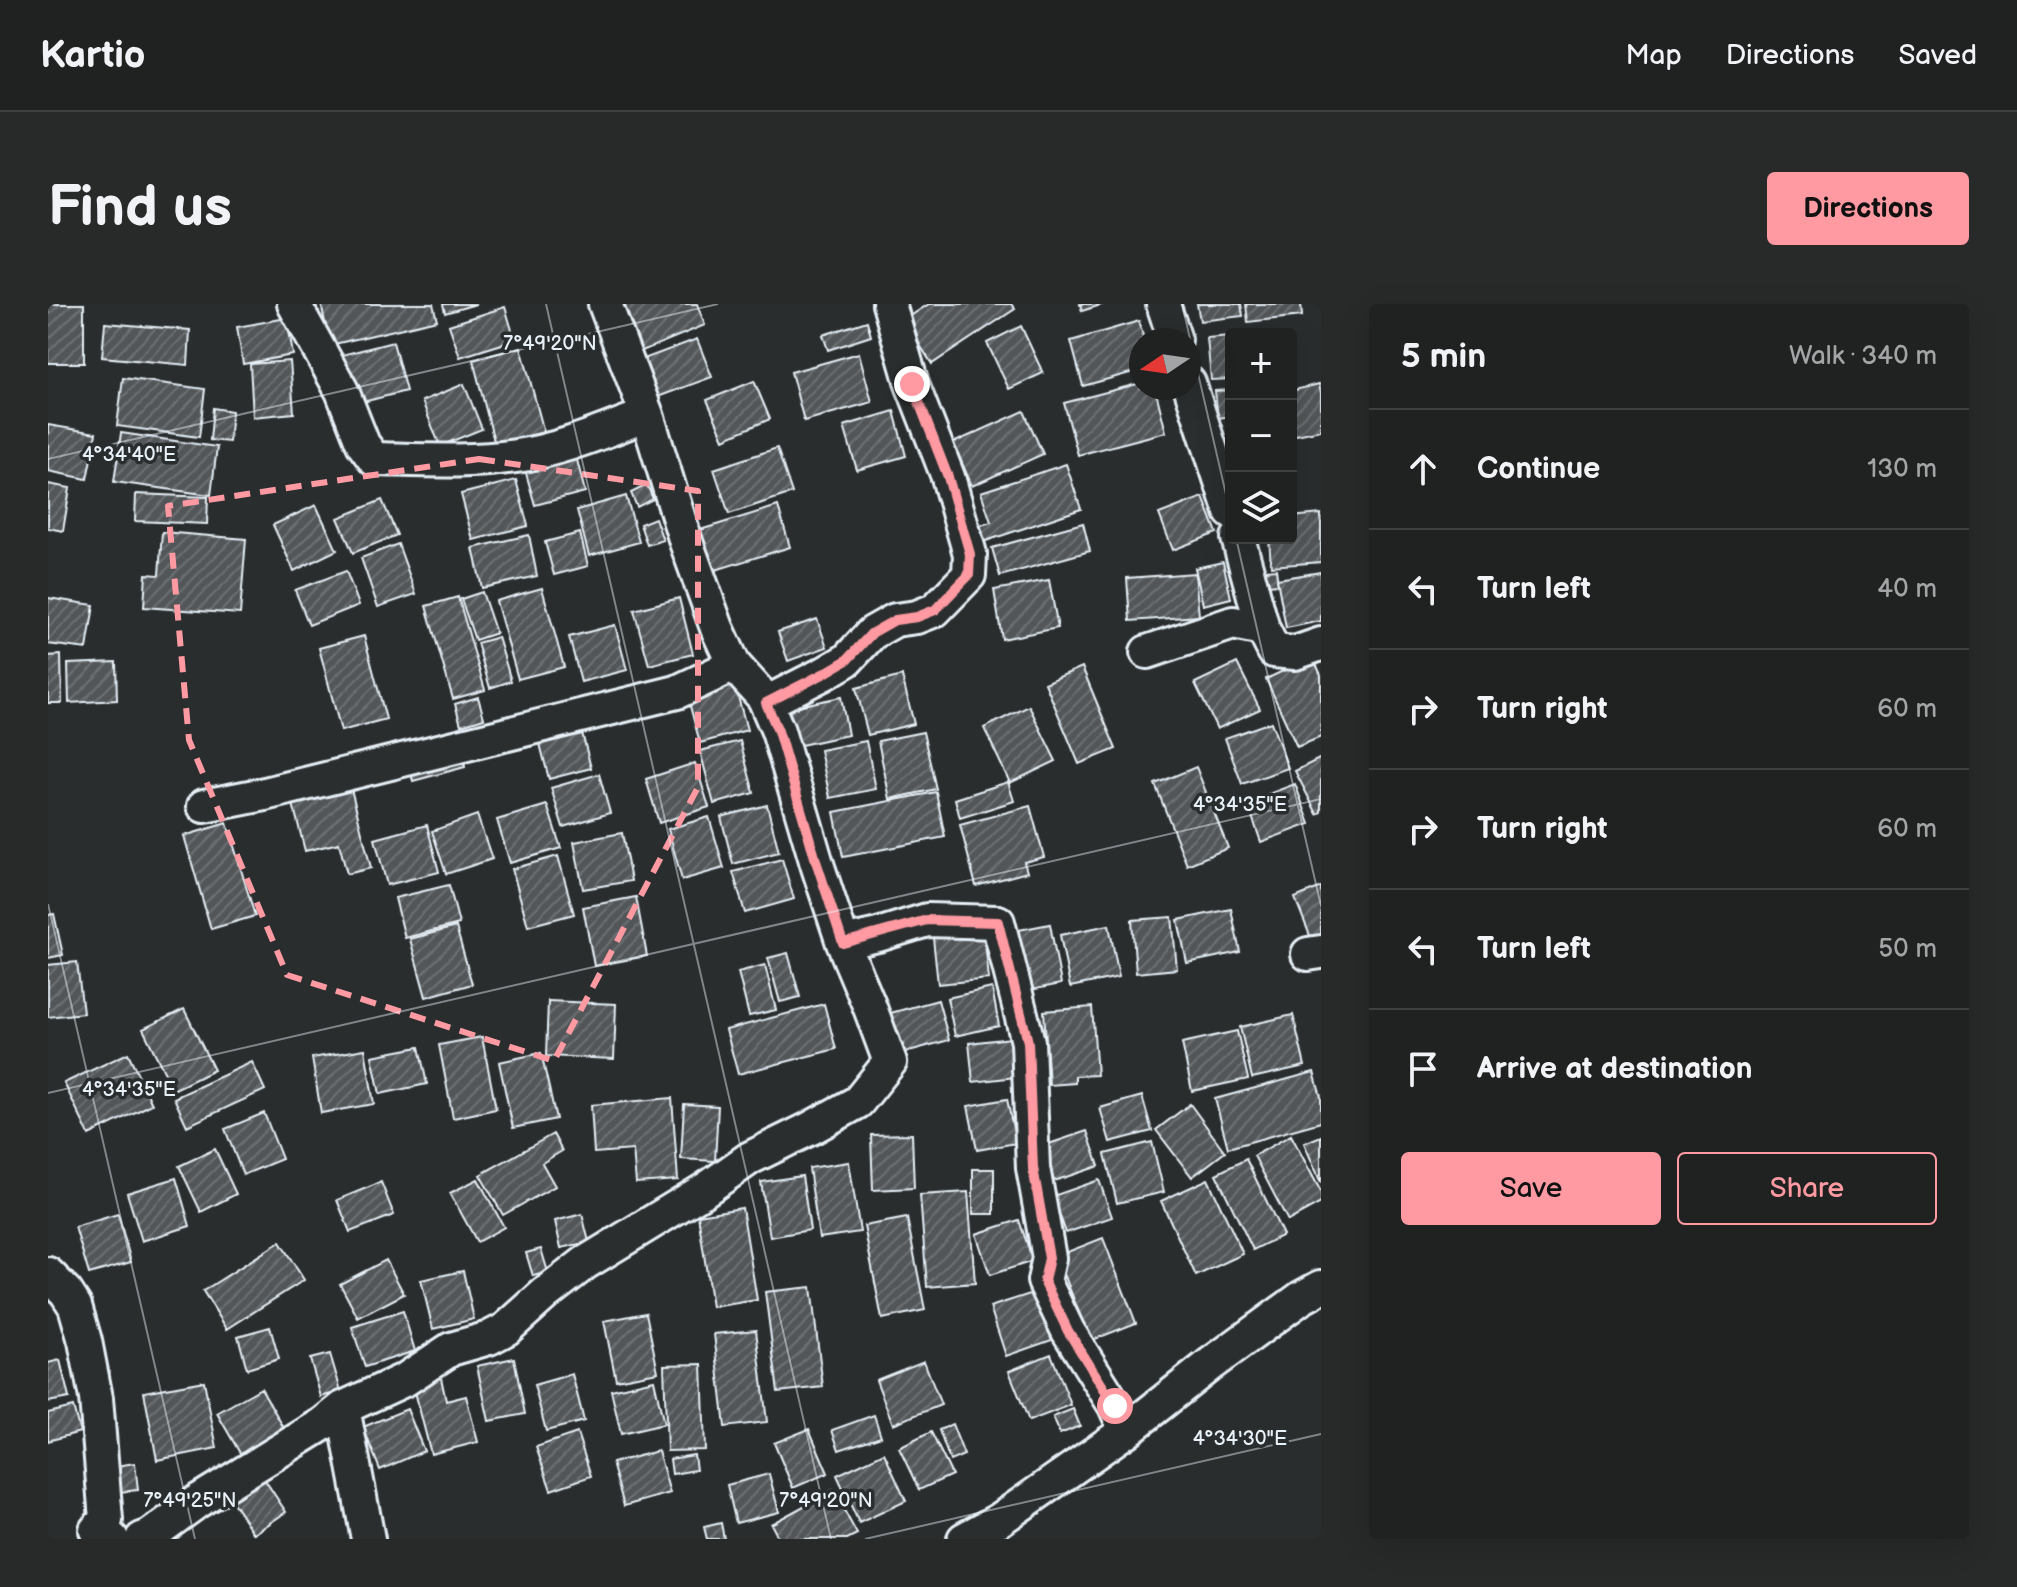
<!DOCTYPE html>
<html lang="en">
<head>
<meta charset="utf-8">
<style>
  body { margin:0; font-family:"Balsamiq Sans",sans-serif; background:#282a2a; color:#f1f3f6 }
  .controls { position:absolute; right:24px; top:24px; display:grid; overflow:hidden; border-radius:8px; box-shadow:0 8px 32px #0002 }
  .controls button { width:72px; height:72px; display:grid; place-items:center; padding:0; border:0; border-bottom:2px solid #3d3f40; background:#202222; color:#f1f3f6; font:40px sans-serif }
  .compass { position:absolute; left:1081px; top:24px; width:72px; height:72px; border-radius:50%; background:#202222; box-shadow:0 8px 32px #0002; rotate:257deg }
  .stop { position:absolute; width:24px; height:24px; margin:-18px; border:6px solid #ff9aa2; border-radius:50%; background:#fff }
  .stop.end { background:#ff9aa2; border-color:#fff; box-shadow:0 2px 8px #0008 }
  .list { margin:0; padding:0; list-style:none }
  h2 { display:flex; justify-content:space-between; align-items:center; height:104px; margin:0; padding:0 32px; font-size:34px }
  h2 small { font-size:26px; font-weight:400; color:#a2a4a5 }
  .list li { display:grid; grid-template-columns:52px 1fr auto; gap:24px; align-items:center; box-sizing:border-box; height:120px; padding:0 32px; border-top:2px solid #3d3f40 }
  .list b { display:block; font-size:30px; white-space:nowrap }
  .list em { font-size:26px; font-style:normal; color:#a2a4a5 }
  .actions { display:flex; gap:16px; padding:24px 32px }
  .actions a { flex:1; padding:18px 0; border:2px solid #ff9aa2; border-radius:8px; text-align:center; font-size:28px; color:#ff9aa2 }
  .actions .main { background:#ff9aa2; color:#111 }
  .icon { flex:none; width:44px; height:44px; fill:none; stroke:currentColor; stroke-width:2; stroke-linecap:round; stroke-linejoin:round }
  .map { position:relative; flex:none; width:1273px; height:1235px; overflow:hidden; border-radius:8px }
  header { display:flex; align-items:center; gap:48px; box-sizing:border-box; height:112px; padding:0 40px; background:#202222; border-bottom:2px solid #3d3f40 }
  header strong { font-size:38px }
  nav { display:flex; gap:44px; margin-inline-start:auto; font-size:28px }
  .intro { display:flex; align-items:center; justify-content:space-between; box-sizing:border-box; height:192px; padding:0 48px }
  h1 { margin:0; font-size:56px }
  .button { padding:20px 36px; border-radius:8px; background:#ff9aa2; color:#111; font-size:28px; font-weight:700 }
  main { display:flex; gap:48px; padding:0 48px }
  aside { flex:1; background:#202222; border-radius:8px; box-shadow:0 8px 32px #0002 }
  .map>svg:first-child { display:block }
  .building { fill:url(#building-hatch); stroke:#e8f1f8; stroke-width:2 }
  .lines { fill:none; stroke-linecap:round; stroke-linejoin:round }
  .minor-casing { stroke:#e8f1f8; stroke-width:38 }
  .minor { stroke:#2a2d2e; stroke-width:32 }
  .route { stroke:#ff9aa2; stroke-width:10 }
  .marked { fill:none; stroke:#ff9aa2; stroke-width:6; stroke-dasharray:16 10; stroke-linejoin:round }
  .ticks { fill:none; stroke:#e8f1f8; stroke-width:2; stroke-opacity:0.45 }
  .ticks-label { font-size:20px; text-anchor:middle; fill:#e8f1f8; stroke:#2a2d2e; stroke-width:7; stroke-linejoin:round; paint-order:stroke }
</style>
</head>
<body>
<header>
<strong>Kartio</strong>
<nav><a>Map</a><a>Directions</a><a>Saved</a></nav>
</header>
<div class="intro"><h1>Find us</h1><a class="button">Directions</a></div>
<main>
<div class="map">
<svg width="1273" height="1235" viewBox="0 0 1273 1235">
  <defs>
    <pattern id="building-hatch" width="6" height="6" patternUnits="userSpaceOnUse" patternTransform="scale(2)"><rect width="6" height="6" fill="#535759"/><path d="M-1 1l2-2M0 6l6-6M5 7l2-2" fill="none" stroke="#6c7072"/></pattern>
  </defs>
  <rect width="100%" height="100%" fill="#2a2d2e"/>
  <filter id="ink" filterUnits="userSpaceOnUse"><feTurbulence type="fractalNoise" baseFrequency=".0125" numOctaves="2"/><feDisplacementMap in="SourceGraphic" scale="16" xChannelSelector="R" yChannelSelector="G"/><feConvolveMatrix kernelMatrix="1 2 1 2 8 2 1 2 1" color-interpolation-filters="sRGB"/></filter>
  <g filter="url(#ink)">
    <path class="building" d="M0,0H36V59H0Z
      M273,0H385L389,16L282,41Z
      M395,0H428L397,9Z
      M575,0H649L657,21L594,47Z
      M881,0H963L967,5L884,60L856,16Z
      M1032,0H1056L1034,7Z
      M1149,0H1193L1195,12L1152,17Z
      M1198,0H1253L1254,12L1200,18Z
      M457,3L467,36L412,53L401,21Z
      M239,14L245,51L195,60L189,23Z
      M819,17L823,32L780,46L775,31Z
      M1091,17L1096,36H1093V66L1035,82L1023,37Z
      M57,19L142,26L140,61L54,53Z
      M973,22L995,69L961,85L939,39Z
      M1183,32V75L1163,76L1159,34Z
      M649,35L664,73L607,94L593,56Z
      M345,38L358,87L307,100L294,51Z
      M473,43L496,128L447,141L425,56Z
      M811,49L824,98L756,117L743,68Z
      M242,57L246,109L205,113L202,60Z
      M75,74L157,85L151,133L69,122Z
      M706,77L722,115L676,135L659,96Z
      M1093,79V84H1107L1118,128L1030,151L1016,99Z
      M416,80L434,125L392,142L374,97Z
      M1271,80L1273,89V126L1243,132V87Z
      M1183,86V112L1170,114L1167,87Z
      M165,104L184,107L181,138L162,136Z
      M846,107L858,152L809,166L796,122Z
      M976,107L995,150L924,182L905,139Z
      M0,121L48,129L39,175L0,167Z
      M73,129L169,143L163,191L66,178Z
      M729,144L744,189L681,210L666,165Z
      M527,148L537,188L487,201L476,162Z
      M1018,160L1033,205L929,240L923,224L943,218L933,188Z
      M468,176L480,222L425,236L413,190Z
      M0,180L22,184L15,227L0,224Z
      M599,181L605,195L589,203L583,189Z
      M88,190L160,193L159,220L87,217Z
      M578,192L591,238L541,252L529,206Z
      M1155,193L1169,229L1125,246L1111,210Z
      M334,196L349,231L305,249L290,214Z
      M268,201L289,246L246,267L225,221Z
      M730,202L742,243L661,268L649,227Z
      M1273,210V258L1223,262L1221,234H1243V213Z
      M607,214L615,236L599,241L592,220Z
      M1035,219L1042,247L952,272L944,244Z
      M114,228L198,235L192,310L96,303L98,270L111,271Z
      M532,229L540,262L506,271L497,238Z
      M481,231L489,272L434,284L425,244Z
      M350,240L368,290L330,303L313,254Z
      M1175,258L1183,294L1155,301L1147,264Z
      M1228,265L1230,280L1209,282L1207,267Z
      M298,267L311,301L261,321L247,286Z
      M1273,268V317L1238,324L1229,275Z
      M1147,269L1151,312L1082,317L1079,274Z
      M1001,276L1010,324L954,335L946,286Z
      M494,284L516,363L470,375L448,297Z
      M434,288L448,329L427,336L413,295Z
      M410,293L437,386L405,395L378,302Z
      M0,294L46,301L39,345L0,340Z
      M631,294L645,350L601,361L586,306Z
      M769,315L779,343L740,357L730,328Z
      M567,321L579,366L533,378L521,333Z
      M316,332L338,415L293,427L271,344Z
      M450,333L463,377L442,384L429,339Z
      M13,351L14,399H0V352Z
      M1265,353L1273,371V433L1249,443L1218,375Z
      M68,358L69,396L21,399L20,360Z
      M1189,359L1212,405L1169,425L1147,379Z
      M1034,363L1068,445L1031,460L997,379Z
      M854,372L866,420L820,431L808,384Z
      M686,378L699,426L652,439L639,391Z
      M430,393L436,414L413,421L407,400Z
      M793,393L800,431L748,442L740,404Z
      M981,402L1008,457L962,479L936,424Z
      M1223,418L1240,464L1194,480L1177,434Z
      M532,421L543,464L501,475L490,432Z
      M875,428L888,485L842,495L830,437Z
      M692,437L706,489L666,500L652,447Z
      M818,437L828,485L782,494L772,446Z
      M412,442L417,463L365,477L359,456Z
      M1273,454V508L1269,510L1247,467Z
      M647,459L661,503L611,519L598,475Z
      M1148,463L1180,544L1139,561L1107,480Z
      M299,469L323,564L299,570L291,539L257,547L241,484Z
      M551,470L562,509L515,523L503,484Z
      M960,478L966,497L912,514L907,495Z
      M1247,480L1262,520L1213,538L1199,498Z
      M888,488L897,533L795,553L786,508Z
      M499,501L513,544L462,559L449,516Z
      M719,501L731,548L685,560L673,513Z
      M982,502L996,553L976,558L979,568L928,582L912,521Z
      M429,511L444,555L398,570L384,527Z
      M661,513L676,564L634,576L620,525Z
      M179,519L207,612L163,625L136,532Z
      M379,521L391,568L339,581L327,535Z
      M574,529L583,577L535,585L526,538Z
      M510,552L526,610L480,622L464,565Z
      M734,555L746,595L697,609L685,568Z
      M401,581L411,620L357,634L347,594Z
      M1273,583V635L1265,639L1247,594Z
      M588,593L599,652L546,662L535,603Z
      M1183,605L1192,648L1139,659L1130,616Z
      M6,610L15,651L0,654V611Z
      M1124,613L1129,665L1088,669L1084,616Z
      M1002,620L1013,680L972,688L960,628Z
      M1061,621L1071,673L1022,683L1012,631Z
      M408,623L424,680L378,693L362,635Z
      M936,629L941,675L890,680L885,634Z
      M740,649L752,693L732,698L720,654Z
      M29,658L35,709L0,713V661Z
      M717,661L728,706L701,712L690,668Z
      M944,684L951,722L907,732L899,694Z
      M890,696L901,736L850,750L839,710Z
      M500,697L568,700L566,755L498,752Z
      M776,700L788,745L690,770L678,726Z
      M1044,703L1049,771L1027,772V779L1001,781L996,707Z
      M136,705L166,766L125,786L95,725Z
      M1245,711L1257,762L1204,774L1192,723Z
      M1189,727L1200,775L1144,787L1134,739Z
      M434,733L448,805L405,814L391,741Z
      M971,733L976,772L925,778L921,739Z
      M371,743L379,780L332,790L324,752Z
      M317,745L326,800L273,809L264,754Z
      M80,749L104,800L41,831L16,779Z
      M493,749L508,815L465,824L451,758Z
      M204,758L217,786L139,822L126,794Z
      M1266,768L1273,793V818L1180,844L1167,795Z
      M1094,792L1104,827L1062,838L1052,804Z
      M624,794L630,876L588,879L585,846L546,849L543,801Z
      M959,795L968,839L929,846L920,802Z
      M636,800L670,802L667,857L633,855Z
      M1142,800L1177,848L1144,873L1108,826Z
      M216,809L234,855L195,871L177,825Z
      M1039,827L1051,862L1006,877L995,842Z
      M505,830L514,847L494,859L507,882L455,911L432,871Z
      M864,830L866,884L825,886L823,831Z
      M1243,831L1273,888V899L1240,917L1206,852Z
      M1273,832V879L1256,839Z
      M1104,838L1116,888L1069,899L1057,850Z
      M167,845L188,890L153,908L131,862Z
      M1198,855L1235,931L1205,946L1168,870Z
      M801,858L812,928L771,934L761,864Z
      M925,865H946V910H925Z
      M754,872L762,926L722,933L713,878Z
      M128,874L142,922L94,937L79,889Z
      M430,875L456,923L429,938L402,889Z
      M1160,875L1195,950L1148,972L1113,897Z
      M1051,876L1064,913L1018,929L1005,892Z
      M333,878L346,911L302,928L289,896Z
      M920,888L927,979L879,983L872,891Z
      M694,904L709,996L664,1003L650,911Z
      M70,910L83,958L41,970L27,923Z
      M534,910L541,938L513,944L507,917Z
      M859,914L877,1006L834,1015L816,922Z
      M971,916L985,957L942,971L928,930Z
      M1055,934L1088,1019L1042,1037L1009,952Z
      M232,938L256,976L179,1025L155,987Z
      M493,945L500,968L485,972L478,949Z
      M338,956L356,990L310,1014L292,980Z
      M415,967L426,1015L385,1025L373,976Z
      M763,983L775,1083L730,1088L717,988Z
      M988,988L1004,1036L958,1052L942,1003Z
      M355,1007L367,1047L317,1063L304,1023Z
      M598,1009L610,1068L568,1076L556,1017Z
      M222,1023L231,1055L199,1065L190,1032Z
      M708,1026L719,1118L677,1123L666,1030Z
      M282,1050L293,1087L273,1093L262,1055Z
      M1003,1050L1023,1101L981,1117L961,1067Z
      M466,1054L477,1110L441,1117L429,1062Z
      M12,1056L21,1094L0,1098V1059Z
      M876,1057L893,1101L845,1120L828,1076Z
      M654,1060L657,1146L619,1147L616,1061Z
      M392,1069L398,1097L418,1092L430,1138L383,1150L364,1076Z
      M524,1070L536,1117L498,1127L486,1081Z
      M606,1076L616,1120L573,1130L563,1086Z
      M156,1077L169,1144L109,1156L96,1088Z
      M213,1084L237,1126L193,1151L169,1109Z
      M25,1103L32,1128L0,1137V1109Z
      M359,1105L376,1147L332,1166L315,1123Z
      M1025,1105L1032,1122L1012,1130L1005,1113Z
      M826,1111L833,1132L791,1146L784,1126Z
      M904,1120L916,1151L902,1157L891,1126Z
      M761,1125L780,1169L745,1184L726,1139Z
      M883,1128L904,1171L871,1186L851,1144Z
      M529,1129L543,1172L503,1186L488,1143Z
      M610,1147L622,1189L576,1202L564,1159Z
      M836,1149L858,1197L811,1219L789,1171Z
      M646,1151L648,1166L624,1170L622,1155Z
      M87,1159L90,1186L71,1188L68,1162Z
      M213,1170L238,1208L206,1230L180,1191Z
      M721,1170L731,1208L688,1219L679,1181Z
      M785,1186L809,1230L799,1235H731L723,1220Z
      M673,1219L676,1235H659L656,1223Z"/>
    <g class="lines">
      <g class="minor-casing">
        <path id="minor" d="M246,0L294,87L315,140L326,155C373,156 421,159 468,152C513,146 556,127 599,111
          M1115,0L1127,36
          M1141,79L1183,208
          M1190,234L1215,325L1226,347L1247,349L1273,340
          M1099,348L1185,319L1215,325
          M718,399L777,369L799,356L824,329L847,316L869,313L887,306L921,271L922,250L900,173L864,80L841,0
          M156,502L217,490L629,388L686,361
          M795,639L830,631L879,616L950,618L980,738L985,864L1001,954L996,977L1020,1027L1067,1102L1078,1127
          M1260,650L1273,648
          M0,970L18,988L27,1002L37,1037L48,1094L58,1216L48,1226L64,1235
          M295,1104L320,1235
          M94,1235L102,1232L150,1197L275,1120L295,1104L358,1075L403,1045L441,1034L458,1025L497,990L537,959L658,885L702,854L763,824L810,798L842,758L821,701L795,639L769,560L730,427L716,394L686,361L669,324L638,238L599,111L557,0
          M916,1235L951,1216L1078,1127L1164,1059L1253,994L1273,983"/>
      </g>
      <use href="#minor" class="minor"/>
    </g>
  </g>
  <g class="lines" filter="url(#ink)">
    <path class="route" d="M864,80L900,173L922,250L921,271L887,306L869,313L847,316L824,329L799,356L777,369L718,399L730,427L769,560L795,639L879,616L950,618L980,738L985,864L1001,954L996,977L1020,1027L1067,1102"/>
  </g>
  <path class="marked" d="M431,155L650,187V483L506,757L239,671L141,436L120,202Z"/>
  <path class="ticks" d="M498,0L783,1235M1134,0L1183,212M0,155L670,0M1188,234L1273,602M0,600L147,1235M0,789L1273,495M817,1235L1273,1130"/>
  <g class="ticks-label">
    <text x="502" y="46">7°49'20"N</text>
    <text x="81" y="157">4°34'40"E</text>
    <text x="1192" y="507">4°34'35"E</text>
    <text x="81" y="792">4°34'35"E</text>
    <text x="1192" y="1141">4°34'30"E</text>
    <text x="142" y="1203">7°49'25"N</text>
    <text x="778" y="1203">7°49'20"N</text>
  </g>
</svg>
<div class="controls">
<button>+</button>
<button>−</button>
<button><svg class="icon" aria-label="layers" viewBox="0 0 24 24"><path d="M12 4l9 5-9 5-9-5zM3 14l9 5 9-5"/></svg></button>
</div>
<svg class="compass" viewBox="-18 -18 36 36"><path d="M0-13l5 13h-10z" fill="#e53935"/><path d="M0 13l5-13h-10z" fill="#a2a4a5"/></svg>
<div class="stop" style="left:1067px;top:1102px"></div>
<div class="stop end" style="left:864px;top:80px"></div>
</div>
<aside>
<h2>5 min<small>Walk · 340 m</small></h2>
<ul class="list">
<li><svg class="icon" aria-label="ahead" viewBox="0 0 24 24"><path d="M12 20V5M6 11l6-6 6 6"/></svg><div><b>Continue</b></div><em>130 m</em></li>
<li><svg class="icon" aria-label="left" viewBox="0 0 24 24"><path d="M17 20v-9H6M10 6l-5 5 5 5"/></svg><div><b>Turn left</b></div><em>40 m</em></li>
<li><svg class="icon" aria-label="right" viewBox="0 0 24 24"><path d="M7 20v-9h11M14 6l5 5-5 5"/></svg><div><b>Turn right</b></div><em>60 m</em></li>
<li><svg class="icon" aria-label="right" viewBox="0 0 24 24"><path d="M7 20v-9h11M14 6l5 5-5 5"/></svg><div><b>Turn right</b></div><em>60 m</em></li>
<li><svg class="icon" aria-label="left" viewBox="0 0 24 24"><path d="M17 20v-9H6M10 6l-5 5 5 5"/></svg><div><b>Turn left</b></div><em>50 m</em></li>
<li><svg class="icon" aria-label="arrive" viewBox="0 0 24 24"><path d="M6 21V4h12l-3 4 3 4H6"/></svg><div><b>Arrive at destination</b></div></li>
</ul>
<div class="actions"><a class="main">Save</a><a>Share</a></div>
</aside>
</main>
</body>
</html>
